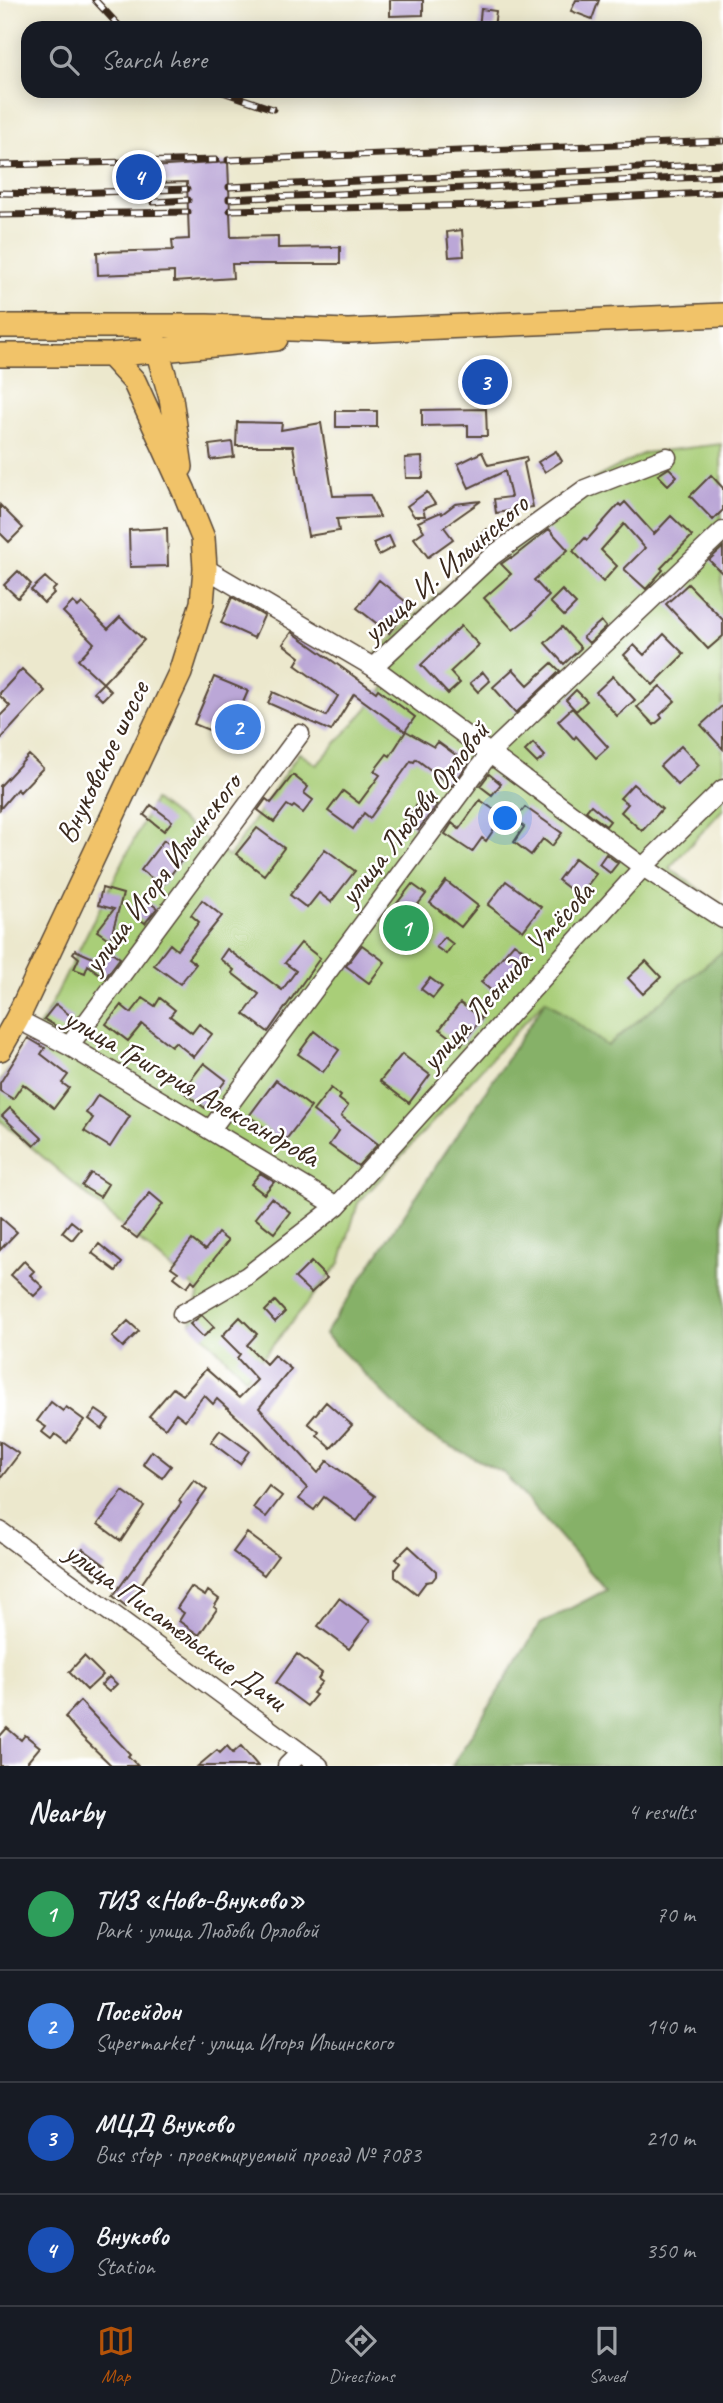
<!DOCTYPE html>
<html lang="en">
<head>
<meta charset="utf-8">
<style>
  body { margin:0; font-family:Caveat,sans-serif; background:#20242c; color:#f1f3f6 }
  .you { position:absolute; left:506px; top:819px; width:24px; height:24px; margin:-18px; border:5px solid #fff; border-radius:50%; background:#1a73e8; box-shadow:0 0 0 10px #1a73e833 }
  .badge { display:grid; place-items:center; width:46px; height:46px; border-radius:50%; background:#b45309; color:#fff; font-size:23px; font-weight:700 }
  .pin { position:absolute; translate:-50% -50%; border:4px solid #fff; box-shadow:0 2px 7px #0006 }
  .list { margin:0; padding:0; list-style:none }
  h2 { display:flex; justify-content:space-between; align-items:center; height:91px; margin:0; padding:0 28px; font-size:30px }
  h2 small { font-size:23px; font-weight:400; color:#9ea1a6 }
  .list li { display:grid; grid-template-columns:46px 1fr auto; gap:21px; align-items:center; box-sizing:border-box; height:112px; padding:0 28px; border-top:2px solid #363941 }
  .list b { display:block; font-size:26px; white-space:nowrap }
  .list p { margin:0; font-size:23px; white-space:nowrap; color:#9ea1a6 }
  .list em { font-size:23px; font-style:normal; color:#9ea1a6 }
  .icon { flex:none; width:38px; height:38px; fill:none; stroke:currentColor; stroke-width:2; stroke-linecap:round; stroke-linejoin:round }
  .map { position:relative; flex:none; width:723px; height:1766px; overflow:hidden }
  .search { position:absolute; background:#171b24; box-shadow:0 4px 18px #0003; left:21px; right:21px; top:21px; height:77px; display:flex; align-items:center; gap:18px; box-sizing:border-box; padding:0 24px; border-radius:21px; color:#9ea1a6; font-size:26px }
  .sheet { height:539px; background:#171b24 }
  nav { display:flex; justify-content:space-around; align-items:center; box-sizing:border-box; height:98px; border-top:2px solid #363941; background:#171b24; font-size:19px; color:#9ea1a6 }
  nav a { display:grid; justify-items:center; gap:4px }
  nav .on { color:#b45309 }
  .map>svg:first-child { display:block }
  .green { fill:#a9ce78; stroke:#727c4b; stroke-width:2 }
  .forest { fill:#86b168; stroke:#606e43; stroke-width:2 }
  .building { fill:#bba7d7 }
  .lines { fill:none; stroke-linecap:round; stroke-linejoin:round }
  .minor-casing { stroke:#564638; stroke-width:21 }
  .major-casing { stroke:#564638; stroke-width:26 }
  .minor { stroke:#fff; stroke-width:18 }
  .major { stroke:#f1c369; stroke-width:23 }
  .rail-casing { stroke:#3b2a1e; stroke-width:7 }
  .rail { stroke:#fff; stroke-width:4.5; stroke-dasharray:13; stroke-linecap:butt }
  .labels { text-anchor:middle; stroke-width:5; stroke-linejoin:round; paint-order:stroke }
  .street-label { font-size:30px; fill:#3b2a1e; stroke:#fff }
</style>
</head>
<body>
<div class="map">
<svg width="723" height="1766" viewBox="0 0 723 1766">
  <rect width="100%" height="100%" fill="#fff"/>
  <filter id="ink" filterUnits="userSpaceOnUse"><feTurbulence type="fractalNoise" baseFrequency=".0143" numOctaves="2"/><feDisplacementMap in="SourceGraphic" scale="14" xChannelSelector="R" yChannelSelector="G"/><feConvolveMatrix kernelMatrix="1 2 1 2 8 2 1 2 1" color-interpolation-filters="sRGB"/></filter>
  <filter id="wash" filterUnits="userSpaceOnUse"><feTurbulence type="fractalNoise" baseFrequency=".00686" numOctaves="4" result="noise"/><feDisplacementMap in="SourceGraphic" scale="28" xChannelSelector="R" yChannelSelector="G"/><feGaussianBlur stdDeviation="1.57" result="paint"/><feColorMatrix in="noise" values="0 0 0 0 0 0 0 0 0 0 0 0 0 0 0 0 0 1.4 0 .05"/><feComposite in="paint" operator="in"/></filter>
  <g filter="url(#wash)">
    <rect width="100%" height="100%" fill="#ece8cd"/>
    <path class="green" d="M721,444L723,809L669,868L723,906V951L607,1046L545,1000L358,1203L340,1263L246,1378L191,1323L199,1292L0,1120V1082L44,1019L154,800L229,857L299,753L317,765L385,688L375,654L480,554L563,495L644,453Z"/>
    <path class="forest" d="M723,951V1766H452L540,1624L606,1590L504,1473L422,1432L325,1334L546,1000L607,1046Z"/>
    <g id="blocks">
      <path class="building" d="M390,0H423V15L390,16Z
        M576,0H599L592,19L571,11Z
        M481,9L496,11L494,28H479Z
        M228,162L231,237L278,236V248L340,247V264H232L233,278L174,282V272L98,275L97,252L173,250L172,240L189,239L187,182L122,184L121,169Z
        M462,230L464,256L449,257L447,232Z
        M486,409L487,436H468V425L422,426V410Z
        M336,411H377V427H336Z
        M237,422L282,423L281,430L321,423L333,496L370,495L380,517L337,519L339,531L308,536L293,446H236Z
        M232,442L234,457L211,460L209,445Z
        M556,451L562,461L545,472L538,462Z
        M482,452L488,465L526,457L527,461L524,463L533,507L496,513L494,499L511,497L505,471L469,488L458,464Z
        M422,457L423,478H406L405,458Z
        M669,468L677,476L668,485L658,475Z
        M711,475L723,488V510L713,520L690,496Z
        M427,492L435,504L423,509L425,516H414L407,506Z
        M481,501L444,527L453,539L428,557L414,538L424,531L418,522L441,512L442,514L455,504Z
        M625,502L654,534L671,516L692,536L661,568L663,570L646,589L624,569L645,548L624,524L601,550L617,566L603,582L573,551L585,538L587,540L619,504L621,506Z
        M0,505L23,528L9,542L0,533Z
        M167,528L168,566L130,567L129,530Z
        M487,529L495,540L482,549L474,540Z
        M549,529L568,550L534,580L549,596L531,614L532,615L513,630L484,598L511,574L501,564L511,557L512,558Z
        M389,536L394,547L379,555L373,543Z
        M723,547V574L709,560Z
        M18,571L31,584L18,598L4,585Z
        M45,577L56,587L52,591L54,593L44,603L31,590Z
        M379,580L411,606L389,633L357,608Z
        M688,584L723,620V636L708,649L666,604Z
        M562,590L576,604L564,616L550,602Z
        M232,597L264,616L254,638L221,623Z
        M73,602L78,607L82,603L108,629L120,617L144,640L103,683L78,660L94,643L63,612Z
        M601,621L606,627L589,643L583,637Z
        M461,626L479,645L450,672L460,683L448,694L421,665Z
        M562,627L581,648L564,664L545,643Z
        M292,632L376,692L378,689L415,717L405,731L354,694L331,731L268,703L273,692L326,716L338,696L295,665L300,657L283,644Z
        M664,634L684,654L653,685L624,655L634,645L644,655Z
        M552,663L560,671L516,713L493,687L513,669L528,685Z
        M22,669L45,691L0,740V716L10,706L0,696V693Z
        M483,672L490,681L478,692L470,683Z
        M613,676L635,700L617,716L596,692Z
        M214,677L248,691L238,714L249,719L236,752L222,746L226,737L194,724Z
        M103,683L111,691L102,700L94,692Z
        M660,686L675,701L660,715L662,718L654,725L637,707Z
        M576,690L587,701L576,711L566,700Z
        M723,705V749L701,725Z
        M572,708L608,747L596,758L576,736L574,739L558,721Z
        M406,731L434,747L438,742L468,764L452,786L416,759L414,762L411,761L370,818L364,813L353,829L328,811L343,791L359,803L380,775L374,771L387,754L390,756Z
        M533,743L545,756L537,763L525,751Z
        M681,746L699,765L678,785L660,766Z
        M29,755L43,768L20,792L17,789L0,809V786Z
        M489,774L501,784L492,795L480,786Z
        M293,775L308,787L304,793L313,800L303,813L294,806L292,808L287,805L274,822L258,810L266,799L271,803Z
        M633,784L662,809L642,831L621,812L628,804L620,798Z
        M425,795L437,805L418,830L404,820Z
        M480,800L503,816L486,841L482,838L472,852L445,834L452,823L459,829Z
        M151,805L172,821L164,831L144,815Z
        M591,805L610,821L606,826L586,811Z
        M525,807L562,833L552,846L543,839L531,855L514,842L524,827L515,820Z
        M257,828L284,848L264,875L236,854Z
        M164,840L185,856L162,886L141,870Z
        M325,849L355,871L331,902L319,893L307,908L290,895Z
        M606,854L618,863L610,873L599,864Z
        M575,858L596,874L579,896L558,880Z
        M446,881L478,906L461,927L430,903Z
        M506,881L541,907L523,931L488,905Z
        M412,884L426,894L405,921L391,911Z
        M102,888L123,894L110,940L97,931L114,909L98,905Z
        M202,900L222,916L188,958L196,964L180,984L154,965L170,944L177,950L199,922L191,915Z
        M147,901L157,908L145,923L136,916Z
        M444,937L453,944L446,954L436,947Z
        M301,943L320,958L268,1032L244,1014L259,994L232,973L234,970L220,959L227,949L282,990L296,971L285,963Z
        M514,943L532,956L498,996L481,982Z
        M362,945L385,962L369,983L346,966Z
        M75,950L100,961L109,950L120,958L105,978L88,965L85,973L74,969L79,958L73,953Z
        M646,961L661,977L643,994L628,978Z
        M430,978L442,987L433,998L421,989Z
        M143,998L155,1006L160,998L175,1010L170,1016L192,1033L199,1024L212,1034L194,1057L175,1042L171,1046L142,1024L128,1041L106,1024L121,1005L131,1013Z
        M460,1003L482,1018L461,1045L440,1029Z
        M56,1004L73,1018L63,1030L44,1019Z
        M315,1031L339,1050L323,1072L298,1054Z
        M28,1038L45,1048L41,1054L68,1075L62,1083L69,1088L54,1108L23,1084L13,1099L0,1091V1083Z
        M402,1054L430,1075L409,1103L380,1081Z
        M204,1063L226,1080L205,1108L182,1091Z
        M276,1080L311,1107L284,1142L249,1116Z
        M331,1088L341,1096L339,1099L348,1106L341,1116L378,1144L358,1166L329,1145L339,1131L313,1111Z
        M98,1095L130,1116L110,1147L84,1131L93,1118L86,1113Z
        M10,1108L42,1138L34,1146L2,1116Z
        M91,1173L108,1184L100,1197L82,1186Z
        M260,1173L274,1182L264,1194L251,1184Z
        M150,1193L163,1204L137,1238L122,1227Z
        M271,1198L290,1212L274,1233L255,1218Z
        M0,1217L17,1232L0,1250Z
        M71,1221L81,1229L72,1240L62,1232Z
        M218,1233L228,1241L195,1283L192,1280L187,1287L174,1277L178,1272L171,1267L192,1240L205,1250Z
        M99,1244L122,1263L116,1271L92,1253Z
        M24,1261L34,1271L30,1275L43,1287L34,1296L11,1275Z
        M311,1262L327,1278L311,1293L295,1278Z
        M275,1301L285,1312L275,1322L265,1311Z
        M202,1315L214,1327L203,1337L190,1324Z
        M240,1317L257,1334L247,1345L266,1364L274,1355L291,1369L259,1408L318,1473L327,1461L375,1496L357,1521L324,1497L314,1510L299,1499L307,1488L259,1437L217,1399L213,1404L204,1395L185,1420L176,1413L165,1428L149,1416L173,1388L183,1395L206,1369L239,1398L257,1380L237,1358L240,1354L222,1336Z
        M128,1321L139,1331L123,1347L112,1337Z
        M51,1402L63,1411L66,1407L84,1420L67,1443L55,1434L51,1439L42,1432L46,1427L37,1421Z
        M326,1402L352,1425L331,1448L317,1435L319,1432L308,1423Z
        M96,1410L109,1419L102,1429L89,1419Z
        M220,1430L249,1451L240,1464L211,1442Z
        M0,1441L19,1454L0,1479Z
        M152,1451L171,1466L162,1478L143,1464Z
        M194,1480L207,1490L126,1606L113,1596L181,1503L179,1501Z
        M269,1486L282,1496L266,1517L253,1508Z
        M123,1491L144,1506L121,1541L98,1524Z
        M247,1533L278,1556L264,1575L233,1552Z
        M409,1546L436,1571V1576L432,1581L426,1582L417,1594L395,1577V1569L400,1563L396,1559Z
        M83,1549L106,1566L96,1579L73,1562Z
        M191,1587L205,1596L208,1591L219,1599L214,1607L217,1609L199,1635L179,1621L184,1613L177,1608Z
        M339,1598L370,1621L349,1649L318,1626Z
        M297,1654L322,1673L318,1679L322,1682L313,1693L316,1695L307,1706L276,1683Z
        M84,1656L103,1675L87,1690L69,1672Z
        M109,1677L117,1684L109,1692L101,1685Z
        M80,1701L130,1754L128,1756L138,1766H112L81,1736L65,1717Z
        M7,1728L21,1740L25,1735L40,1747L24,1766H0V1736Z
        M227,1746L233,1753L241,1746L258,1766H198L217,1750L220,1753Z"/>
    </g>
  </g>
  <g filter="url(#ink)">
    <use href="#blocks" fill-opacity="0" stroke="#564638" stroke-width="2"/>
    <g class="lines">
      <g class="minor-casing">
        <path id="minor" d="M205,568L373,667L643,867L723,919
          M373,667L492,556L585,489L667,457
          M17,1019L69,1046L337,1206
          M69,1046L300,734
          M211,1129L490,753L723,531
          M182,1314L247,1276L337,1206L643,867L723,789
          M0,1531L319,1766
          M287,1766L300,1753"/>
      </g>
      <g class="major-casing">
        <path id="major" d="M0,326H207L348,331L723,315
          M153,336L171,398L181,467
          M0,355H110L276,339
          M0,1049L17,1019L180,673L202,603L205,568L203,538L184,491L134,381L110,355"/>
      </g>
      <use href="#minor" class="minor"/>
      <use href="#major" class="major"/>
      <g class="rail-casing">
        <path id="rail" d="M95,0L121,28
          M220,91L273,109
          M228,160L723,141
          M0,165L216,160
          M229,187L723,164
          M0,193L42,194L187,189
          M229,199L723,176
          M153,202L188,200
          M230,210L489,205L723,192
          M0,215L188,212"/>
      </g>
      <use href="#rail" class="rail"/>
    </g>
  </g>
  <g class="labels">
    <g class="street-label">
      <text transform="translate(445 568) rotate(-41)" y="10">улица И. Ильинского</text>
      <text transform="translate(102 762) rotate(-64)" y="10">Внуковское шоссе</text>
      <text transform="translate(414 813) rotate(-52)" y="10">улица Любови Орловой</text>
      <text transform="translate(162 873) rotate(-53)" y="10">улица Игоря Ильинского</text>
      <text transform="translate(507 976) rotate(-48)" y="10">улица Леонида Утёсова</text>
      <text transform="translate(192 1087) rotate(30)" y="10">улица Григория Александрова</text>
      <text transform="translate(176 1626) rotate(36)" y="10">улица Писательские Дачи</text>
    </g>
  </g>
</svg>
<div class="you"></div>
<div class="pin badge" style="left:406px;top:928px;background:#2e9e5b">1</div>
<div class="pin badge" style="left:238px;top:727px;background:#3f7fe0">2</div>
<div class="pin badge" style="left:485px;top:382px;background:#1a4fb4">3</div>
<div class="pin badge" style="left:139px;top:177px;background:#1a4fb4">4</div>
<div class="search"><svg class="icon" aria-label="search" viewBox="0 0 24 24"><circle cx="10" cy="10" r="6"/><path d="M15 15l6 6"/></svg>Search here</div>
</div>
<section class="sheet">
<h2>Nearby<small>4 results</small></h2>
<ul class="list">
<li><span class="badge" style="background:#2e9e5b">1</span><div><b>ТИЗ «Ново-Внуково»</b><p>Park · улица Любови Орловой</p></div><em>70 m</em></li>
<li><span class="badge" style="background:#3f7fe0">2</span><div><b>Посейдон</b><p>Supermarket · улица Игоря Ильинского</p></div><em>140 m</em></li>
<li><span class="badge" style="background:#1a4fb4">3</span><div><b>МЦД Внуково</b><p>Bus stop · проектируемый проезд № 7083</p></div><em>210 m</em></li>
<li><span class="badge" style="background:#1a4fb4">4</span><div><b>Внуково</b><p>Station</p></div><em>350 m</em></li>
</ul>
</section>
<nav>
<a class="on"><svg class="icon" aria-label="map" viewBox="0 0 24 24"><path d="M3 6l6-2 6 2 6-2v14l-6 2-6-2-6 2zM9 4v14M15 6v14"/></svg>Map</a>
<a><svg class="icon" aria-label="directions" viewBox="0 0 24 24"><path d="M12 3l9 9-9 9-9-9zM9 14v-3h6M13 9l2 2-2 2"/></svg>Directions</a>
<a><svg class="icon" aria-label="saved" viewBox="0 0 24 24"><path d="M7 4h10v16l-5-4-5 4z"/></svg>Saved</a>
</nav>
</body>
</html>
